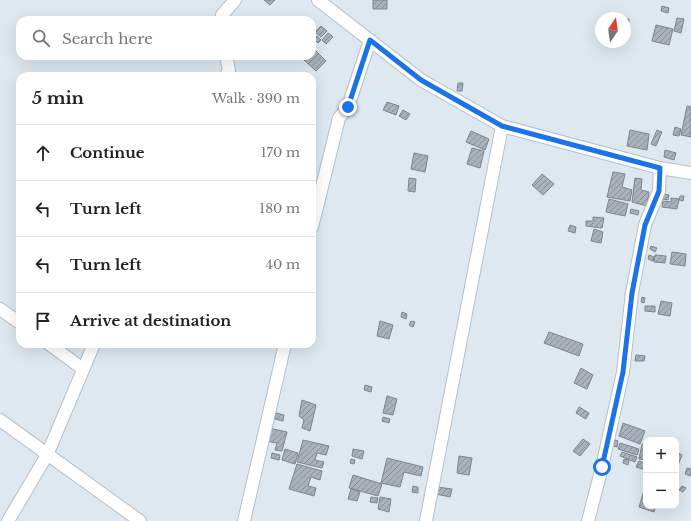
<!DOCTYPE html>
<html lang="en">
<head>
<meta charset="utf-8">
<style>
  body { margin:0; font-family:"Libre Baskerville",serif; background:#f6f6f6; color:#222 }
  .controls { position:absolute; right:12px; bottom:12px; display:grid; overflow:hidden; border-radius:8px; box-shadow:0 4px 16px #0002 }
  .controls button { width:36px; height:36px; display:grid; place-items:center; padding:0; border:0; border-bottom:1px solid #e0e0e0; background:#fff; color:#222; font:20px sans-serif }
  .compass { position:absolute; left:595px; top:12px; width:36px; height:36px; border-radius:50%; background:#fff; box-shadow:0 4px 16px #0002; rotate:13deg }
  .stop { position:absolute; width:12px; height:12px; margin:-9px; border:3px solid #1a73e8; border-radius:50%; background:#fff }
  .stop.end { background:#1a73e8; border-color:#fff; box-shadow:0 1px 4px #0008 }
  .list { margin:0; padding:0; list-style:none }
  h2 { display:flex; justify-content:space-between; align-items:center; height:52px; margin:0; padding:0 16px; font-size:17px }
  h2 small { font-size:13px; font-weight:400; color:#767676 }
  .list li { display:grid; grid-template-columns:26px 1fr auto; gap:12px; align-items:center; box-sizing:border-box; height:56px; padding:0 16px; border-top:1px solid #e0e0e0 }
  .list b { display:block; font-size:15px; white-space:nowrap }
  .list em { font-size:13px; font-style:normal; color:#767676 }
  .icon { flex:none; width:22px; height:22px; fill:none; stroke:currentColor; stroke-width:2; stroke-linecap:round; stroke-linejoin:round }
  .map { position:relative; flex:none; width:691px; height:521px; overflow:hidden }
  .search { position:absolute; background:#fff; box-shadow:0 4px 16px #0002; left:16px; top:16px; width:300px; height:44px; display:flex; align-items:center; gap:10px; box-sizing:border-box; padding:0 14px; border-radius:12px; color:#767676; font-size:15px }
  .panel { position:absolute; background:#fff; box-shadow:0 4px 16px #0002; left:16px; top:72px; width:300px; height:276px; border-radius:12px }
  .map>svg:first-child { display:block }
  .building { fill:url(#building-hatch); stroke:#7c858d }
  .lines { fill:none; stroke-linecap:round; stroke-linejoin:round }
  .street-casing { stroke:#b5bfc7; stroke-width:14 }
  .street { stroke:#fff; stroke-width:12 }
  .route { stroke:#1a73e8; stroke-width:5 }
</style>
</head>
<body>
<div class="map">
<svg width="691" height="521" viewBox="0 0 691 521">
  <defs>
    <pattern id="building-hatch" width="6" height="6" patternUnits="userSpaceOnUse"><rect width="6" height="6" fill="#a9b2ba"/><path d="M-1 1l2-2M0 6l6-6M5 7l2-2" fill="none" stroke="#8a9298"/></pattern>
  </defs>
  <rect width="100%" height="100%" fill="#dee8f0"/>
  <path class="building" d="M264,0H275L270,5Z
    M373,0H387V9H373Z
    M662,6L669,8L668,13L661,11Z
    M677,18L684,19L681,33L674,31Z
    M625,19H629V23H625Z
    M656,25L673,29L669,45L652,41Z
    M321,26L327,31L321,37L315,32Z
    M328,33L333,37L326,44L322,40Z
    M317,36L321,40L318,43L314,39Z
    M314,49L326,61L316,71L304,60L307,56H312Z
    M458,83H463L462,91H457Z
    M387,102L399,106L396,115L383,110Z
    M687,106L691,107V137L681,135Z
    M403,110L410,114L406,120L399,116Z
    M675,127L681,129L679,136L673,135Z
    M630,130L649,134L647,150L627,146Z
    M657,130L662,132L656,146L651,144Z
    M471,131L489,139L485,150L466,142Z
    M472,148L484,151L480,168L467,164Z
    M665,150L676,153L674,160L664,157Z
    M414,153L428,156L425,172L411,169Z
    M613,172L625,174L622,187L632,190L630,201L607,197Z
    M542,174L554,184L543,195L532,185Z
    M409,178L416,179L415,192L408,191Z
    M635,178L642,179L641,190L649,192L647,206L632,202Z
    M664,194L669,195L668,200L663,199Z
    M680,196H684L683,201L679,200Z
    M671,198L679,199L677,209L662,207L663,201L671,202Z
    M609,199L628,204L625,216L606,212Z
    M631,209L639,211L638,215L630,213Z
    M593,217L604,218L602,228L586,226V221H593Z
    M570,225L576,227L575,233L568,231Z
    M594,229L603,232L601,243L591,241Z
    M651,246L657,248L655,252L650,249Z
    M672,252L686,254L685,266L670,264Z
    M649,255L654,257L653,261L648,259Z
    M655,255L666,256L665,263L654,262Z
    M642,297L645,298L644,303L641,302Z
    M661,301L672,303L670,316L658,314Z
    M645,306H655V312L645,311Z
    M402,312L407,314L406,319L401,317Z
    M380,321L393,325L389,339L377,336Z
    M411,321L415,322L413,327L409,325Z
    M549,332L583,344L579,356L544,343Z
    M636,355L645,356L644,361H635Z
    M581,368L593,375L587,389L574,383Z
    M365,385L372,387L371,392L364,390Z
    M387,396L397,399L393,415L383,413Z
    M302,400L316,405L310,431L302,428L304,420L299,416Z
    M579,407L589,413L586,419L576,413Z
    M276,413L284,415L283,421L275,419Z
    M383,417L390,419L389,423L382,421Z
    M623,423L645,431L640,444L619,436Z
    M269,428L287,432L282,451L275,450L277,443L266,441Z
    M583,439L590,444L580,456L573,451Z
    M303,440L329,446L326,455L317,453L315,460L324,462L322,468L297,462Z
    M615,440L618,441L617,447L613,446Z
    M620,443L639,449L637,455L618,449Z
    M642,444L646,445V460L639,459Z
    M285,449L298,453L295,464L282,460Z
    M353,449L364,451L362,459L352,456Z
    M622,452L637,457L635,462L620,456Z
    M676,452L682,455L676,470Z
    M272,453L280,455L279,460L271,458Z
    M459,456L472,458L469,475L457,473Z
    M387,458L423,467L421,476L404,472L400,487L381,483Z
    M351,459L355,460L354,464L350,463Z
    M624,459L629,460L628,465L623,463Z
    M639,461L646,464V470L636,467Z
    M297,464L322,471L320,480L311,477L308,486L316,488L314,496L289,489Z
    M687,468L691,469V476L685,474Z
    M353,475L382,484L378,496L349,488Z
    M646,484V506H656L654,512L639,507Z
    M413,486L418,487V493L412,492Z
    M682,486L686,488L683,492L679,490Z
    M437,487L452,489L450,497L436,494Z
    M351,489L360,492L357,501L348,499Z
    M371,497L378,498L377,503L370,502Z
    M380,497L391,499L389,512L378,509Z"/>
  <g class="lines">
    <g class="street-casing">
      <path id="street" d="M318,0L421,80L502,126L660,168L691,173
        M222,20V15L235,0
        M226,76L229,70L226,56
        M312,227L339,118L348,107L370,40
        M0,309L20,323
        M49,344L83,369
        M0,420L140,521
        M8,521L47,455L94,344
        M244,521L285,344
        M426,521L502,126
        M588,521L602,467L623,372L632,293L645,225L659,191L660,168"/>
    </g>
    <use href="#street" class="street"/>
  </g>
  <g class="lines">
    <path class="route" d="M348,107L370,40L421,80L502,126L660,168L659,191L645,225L632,293L623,372L602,467"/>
  </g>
</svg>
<div class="controls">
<button>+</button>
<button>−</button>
</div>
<svg class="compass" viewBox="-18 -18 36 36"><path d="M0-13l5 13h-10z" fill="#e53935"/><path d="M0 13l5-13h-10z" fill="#767676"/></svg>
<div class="stop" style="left:602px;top:467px"></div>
<div class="stop end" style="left:348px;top:107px"></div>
<div class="search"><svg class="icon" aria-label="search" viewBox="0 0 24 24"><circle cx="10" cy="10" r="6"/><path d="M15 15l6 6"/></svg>Search here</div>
<section class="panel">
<h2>5 min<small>Walk · 390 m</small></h2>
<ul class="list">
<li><svg class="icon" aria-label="ahead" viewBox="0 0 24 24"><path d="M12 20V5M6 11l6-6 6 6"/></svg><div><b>Continue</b></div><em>170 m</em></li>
<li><svg class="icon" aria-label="left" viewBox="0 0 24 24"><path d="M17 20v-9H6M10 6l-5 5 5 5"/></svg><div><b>Turn left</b></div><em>180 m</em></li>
<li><svg class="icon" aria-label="left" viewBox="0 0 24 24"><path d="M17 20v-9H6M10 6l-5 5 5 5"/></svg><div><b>Turn left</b></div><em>40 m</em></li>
<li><svg class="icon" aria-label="arrive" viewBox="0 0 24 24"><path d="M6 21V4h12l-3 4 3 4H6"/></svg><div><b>Arrive at destination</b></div></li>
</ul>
</section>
</div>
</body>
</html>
